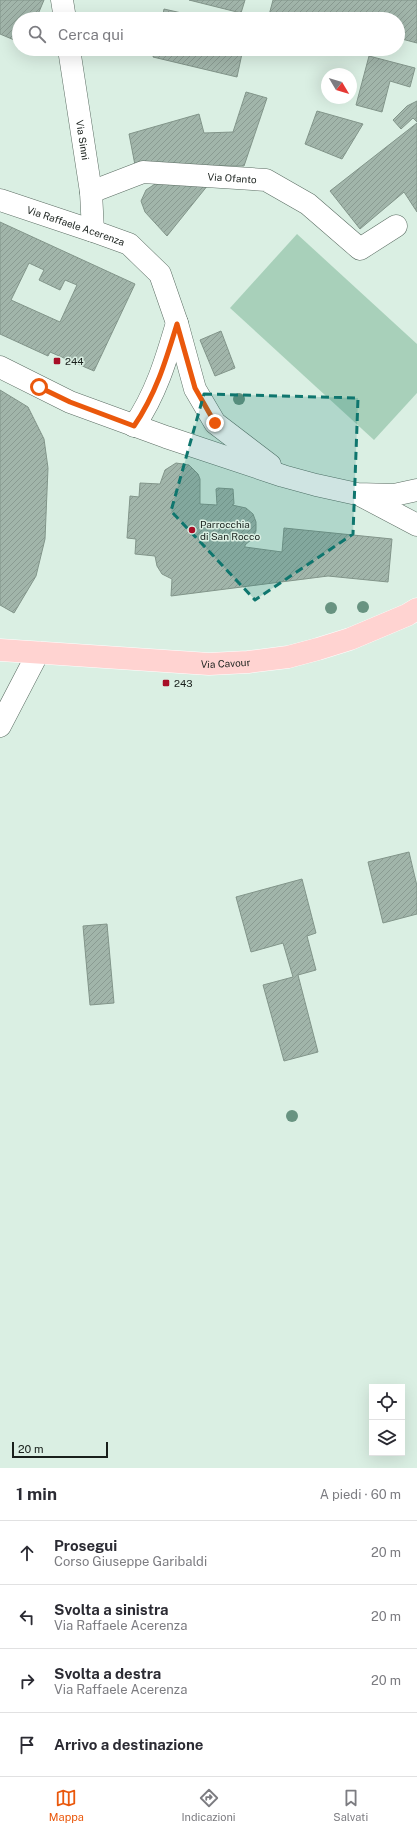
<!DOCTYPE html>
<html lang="it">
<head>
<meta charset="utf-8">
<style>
  body { margin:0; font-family:"Public Sans",sans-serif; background:#f2f2f3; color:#2b2b33 }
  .controls { position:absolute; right:12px; bottom:12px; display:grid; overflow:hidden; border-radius:0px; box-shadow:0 4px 16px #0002 }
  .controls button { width:36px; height:36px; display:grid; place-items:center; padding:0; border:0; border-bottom:1px solid #e1e1e2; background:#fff; color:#2b2b33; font:20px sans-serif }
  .compass { position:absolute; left:321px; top:68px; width:36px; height:36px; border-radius:50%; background:#fff; box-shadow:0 4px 16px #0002; rotate:128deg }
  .scale { position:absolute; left:12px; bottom:10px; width:96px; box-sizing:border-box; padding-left:4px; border:2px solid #19201c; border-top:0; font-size:11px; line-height:14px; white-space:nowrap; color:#19201c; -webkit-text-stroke:3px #daefe3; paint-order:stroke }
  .stop { position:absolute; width:12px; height:12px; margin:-9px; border:3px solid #ea580c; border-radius:50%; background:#fff }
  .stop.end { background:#ea580c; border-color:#fff; box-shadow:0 1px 4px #0008 }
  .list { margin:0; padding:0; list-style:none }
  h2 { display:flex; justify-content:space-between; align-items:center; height:52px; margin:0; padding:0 16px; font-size:17px }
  h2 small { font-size:13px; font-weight:400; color:#7c7c81 }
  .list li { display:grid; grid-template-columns:26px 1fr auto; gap:12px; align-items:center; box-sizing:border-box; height:64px; padding:0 16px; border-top:1px solid #e1e1e2 }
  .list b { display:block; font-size:15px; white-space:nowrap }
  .list p { margin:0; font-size:13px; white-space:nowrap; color:#7c7c81 }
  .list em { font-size:13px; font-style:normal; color:#7c7c81 }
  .icon { flex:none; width:22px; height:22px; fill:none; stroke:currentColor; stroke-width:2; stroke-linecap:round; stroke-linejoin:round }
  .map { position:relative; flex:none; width:417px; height:1468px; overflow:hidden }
  .search { position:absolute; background:#fff; box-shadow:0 4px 16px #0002; left:12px; right:12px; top:12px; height:44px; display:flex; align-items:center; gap:10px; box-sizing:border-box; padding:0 14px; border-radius:22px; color:#7c7c81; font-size:15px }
  .sheet { height:308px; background:#fff }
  nav { display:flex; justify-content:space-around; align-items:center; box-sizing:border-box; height:56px; border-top:1px solid #e1e1e2; background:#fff; font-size:11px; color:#7c7c81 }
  nav a { display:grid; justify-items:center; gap:2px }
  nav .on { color:#ea580c }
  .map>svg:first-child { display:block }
  .green { fill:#a8d0ba }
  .building { fill:url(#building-hatch); stroke:#82958a; fill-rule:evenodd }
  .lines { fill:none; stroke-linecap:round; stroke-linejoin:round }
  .minor-casing { stroke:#5b6d63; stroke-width:23 }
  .major-casing { stroke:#fff; stroke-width:23 }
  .minor { stroke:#fff; stroke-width:22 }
  .major { stroke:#ffd3d1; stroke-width:22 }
  .tree { fill:#689381 }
  .route { stroke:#ea580c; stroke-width:5 }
  .marked { fill:#0f766e; fill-opacity:0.2; stroke:#0f766e; stroke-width:3; stroke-dasharray:8 5; stroke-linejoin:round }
  .poi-dot { fill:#a70e27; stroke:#daefe3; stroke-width:1.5 }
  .labels { text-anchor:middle; stroke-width:3; stroke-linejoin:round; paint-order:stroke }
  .street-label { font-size:10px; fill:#19201c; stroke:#daefe3 }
  .poi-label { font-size:10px; fill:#19201c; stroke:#daefe3; text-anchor:start }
</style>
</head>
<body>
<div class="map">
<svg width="417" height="1468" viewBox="0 0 417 1468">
  <defs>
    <pattern id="building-hatch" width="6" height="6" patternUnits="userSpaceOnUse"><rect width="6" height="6" fill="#a1b5aa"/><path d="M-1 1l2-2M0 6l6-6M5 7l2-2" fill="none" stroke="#8a9b92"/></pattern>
  </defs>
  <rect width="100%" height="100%" fill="#daefe3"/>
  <path class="green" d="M297,234L417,344V393L374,440L230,308Z"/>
  <path class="building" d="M0,0H44L36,19H19V42L0,34Z
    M189,0H245L241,13Z
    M273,0H417V43L398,38V19H387L366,14L364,19H268Z
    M164,9L208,19H162Z
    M155,49H243L237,77L153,57Z
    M369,56L415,68L410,87L390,81L382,112L356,105Z
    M246,92L267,98L244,166L135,165L129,134L199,114L204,133L233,132Z
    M417,101V122L413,118L401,129L393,120L407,106Z
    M317,111L363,124L342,159L305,144Z
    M417,123V212L404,192L360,229L330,191Z
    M158,182L208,185L167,236L145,212L141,201L146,190Z
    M0,222L135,284L94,371L50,352L48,356L0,334ZM29,263L44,270L39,280L60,290L65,280L77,285L60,322L11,300Z
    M221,331L235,368L215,376L200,340Z
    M0,390L28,407L44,439L48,468L45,539L36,576L14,613L0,605Z
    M176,463L189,465L198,474L200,479V504L217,505L216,489L218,488L233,489L234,504L232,505L246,508L253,514L256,522V531L252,539L245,545V547L282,552L284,528L392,539L388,582L328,576L171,596L172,579L162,574L157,566L155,556L135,554L136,539L127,538L130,496L139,497L140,483L160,484L165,470Z
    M409,852L417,886V914L383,923L368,862Z
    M302,879L316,933L307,936L316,970L298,975L318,1052L284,1061L263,985L293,977L283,943L251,952L236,897Z
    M107,924L114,1003L90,1005L83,926Z"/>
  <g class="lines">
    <g class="minor-casing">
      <g id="minor">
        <path d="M62,0L65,19"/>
        <path id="s1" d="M69,49L91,192L93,231"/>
        <path id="s2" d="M91,192L143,172L266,180L308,204L360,249L396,226"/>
        <path id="s3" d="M0,200L93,231L129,244L160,274L177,323L195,389L215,423L270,465"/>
        <path d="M0,367L70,402L166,437L283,476L316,485L357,494L394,495L417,490"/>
        <path d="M134,426C156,394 166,360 177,323"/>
        <path d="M362,496L417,525"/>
        <path d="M0,726L38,653"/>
      </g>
    </g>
    <g class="major-casing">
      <g id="major">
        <path id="s4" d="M0,650L209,664L248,662L288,657L318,649L350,639L407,615L417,609"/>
      </g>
    </g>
    <use href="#minor" class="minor"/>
    <use href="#major" class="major"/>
  </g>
  <g class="tree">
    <circle cx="239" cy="399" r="6"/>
    <circle cx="363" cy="607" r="6"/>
    <circle cx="331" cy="608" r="6"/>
    <circle cx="292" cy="1116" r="6"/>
  </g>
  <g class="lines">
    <path class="route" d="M39,387L70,402L134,426C156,394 166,360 177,324L195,388L215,423"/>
  </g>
  <path class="marked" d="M204,394L358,398L353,534L255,600L171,511Z"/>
  <g class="poi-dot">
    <rect x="53" y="357" width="8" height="8" rx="2"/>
    <circle cx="192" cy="530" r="4"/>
    <rect x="162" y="679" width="8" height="8" rx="2"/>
  </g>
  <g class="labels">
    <g class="street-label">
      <text dy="4" stroke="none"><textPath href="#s1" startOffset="92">Via Sinni</textPath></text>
      <text dy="4" stroke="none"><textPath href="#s2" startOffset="145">Via Ofanto</textPath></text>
      <text dy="4" stroke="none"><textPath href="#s3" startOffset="80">Via Raffaele Acerenza</textPath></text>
      <text dy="4" stroke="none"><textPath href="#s4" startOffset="226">Via Cavour</textPath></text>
    </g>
    <g class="poi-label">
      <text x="65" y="365">244</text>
      <text x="200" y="528">Parrocchia<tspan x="200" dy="12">di San Rocco</tspan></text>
      <text x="174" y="687">243</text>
    </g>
  </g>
</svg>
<div class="controls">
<button><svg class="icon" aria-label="locate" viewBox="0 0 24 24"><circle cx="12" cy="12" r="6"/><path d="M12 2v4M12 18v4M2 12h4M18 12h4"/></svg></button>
<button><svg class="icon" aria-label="layers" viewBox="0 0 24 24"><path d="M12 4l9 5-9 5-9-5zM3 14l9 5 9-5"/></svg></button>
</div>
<svg class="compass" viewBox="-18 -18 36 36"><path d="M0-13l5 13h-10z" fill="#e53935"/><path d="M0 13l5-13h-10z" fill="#7c7c81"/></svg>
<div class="scale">20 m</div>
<div class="stop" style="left:39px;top:387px"></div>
<div class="stop end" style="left:215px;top:423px"></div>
<div class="search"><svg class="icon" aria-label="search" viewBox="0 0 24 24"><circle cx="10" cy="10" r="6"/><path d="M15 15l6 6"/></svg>Cerca qui</div>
</div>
<section class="sheet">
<h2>1 min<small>A piedi · 60 m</small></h2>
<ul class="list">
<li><svg class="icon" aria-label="ahead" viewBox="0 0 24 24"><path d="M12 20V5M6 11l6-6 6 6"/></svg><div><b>Prosegui</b><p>Corso Giuseppe Garibaldi</p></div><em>20 m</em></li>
<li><svg class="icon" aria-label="left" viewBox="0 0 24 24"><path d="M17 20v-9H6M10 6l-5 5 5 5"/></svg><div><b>Svolta a sinistra</b><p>Via Raffaele Acerenza</p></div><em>20 m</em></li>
<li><svg class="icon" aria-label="right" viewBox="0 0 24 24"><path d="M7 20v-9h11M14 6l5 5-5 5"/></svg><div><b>Svolta a destra</b><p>Via Raffaele Acerenza</p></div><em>20 m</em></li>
<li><svg class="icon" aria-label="arrive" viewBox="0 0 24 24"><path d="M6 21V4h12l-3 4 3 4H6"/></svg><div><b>Arrivo a destinazione</b></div></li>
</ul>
</section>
<nav>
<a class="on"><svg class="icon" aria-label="map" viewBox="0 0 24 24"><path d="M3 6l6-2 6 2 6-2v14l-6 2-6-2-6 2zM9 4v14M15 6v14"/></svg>Mappa</a>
<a><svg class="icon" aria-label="directions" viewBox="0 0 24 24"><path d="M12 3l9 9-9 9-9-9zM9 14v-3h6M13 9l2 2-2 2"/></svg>Indicazioni</a>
<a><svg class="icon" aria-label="saved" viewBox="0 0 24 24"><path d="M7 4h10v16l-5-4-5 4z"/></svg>Salvati</a>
</nav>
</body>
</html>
